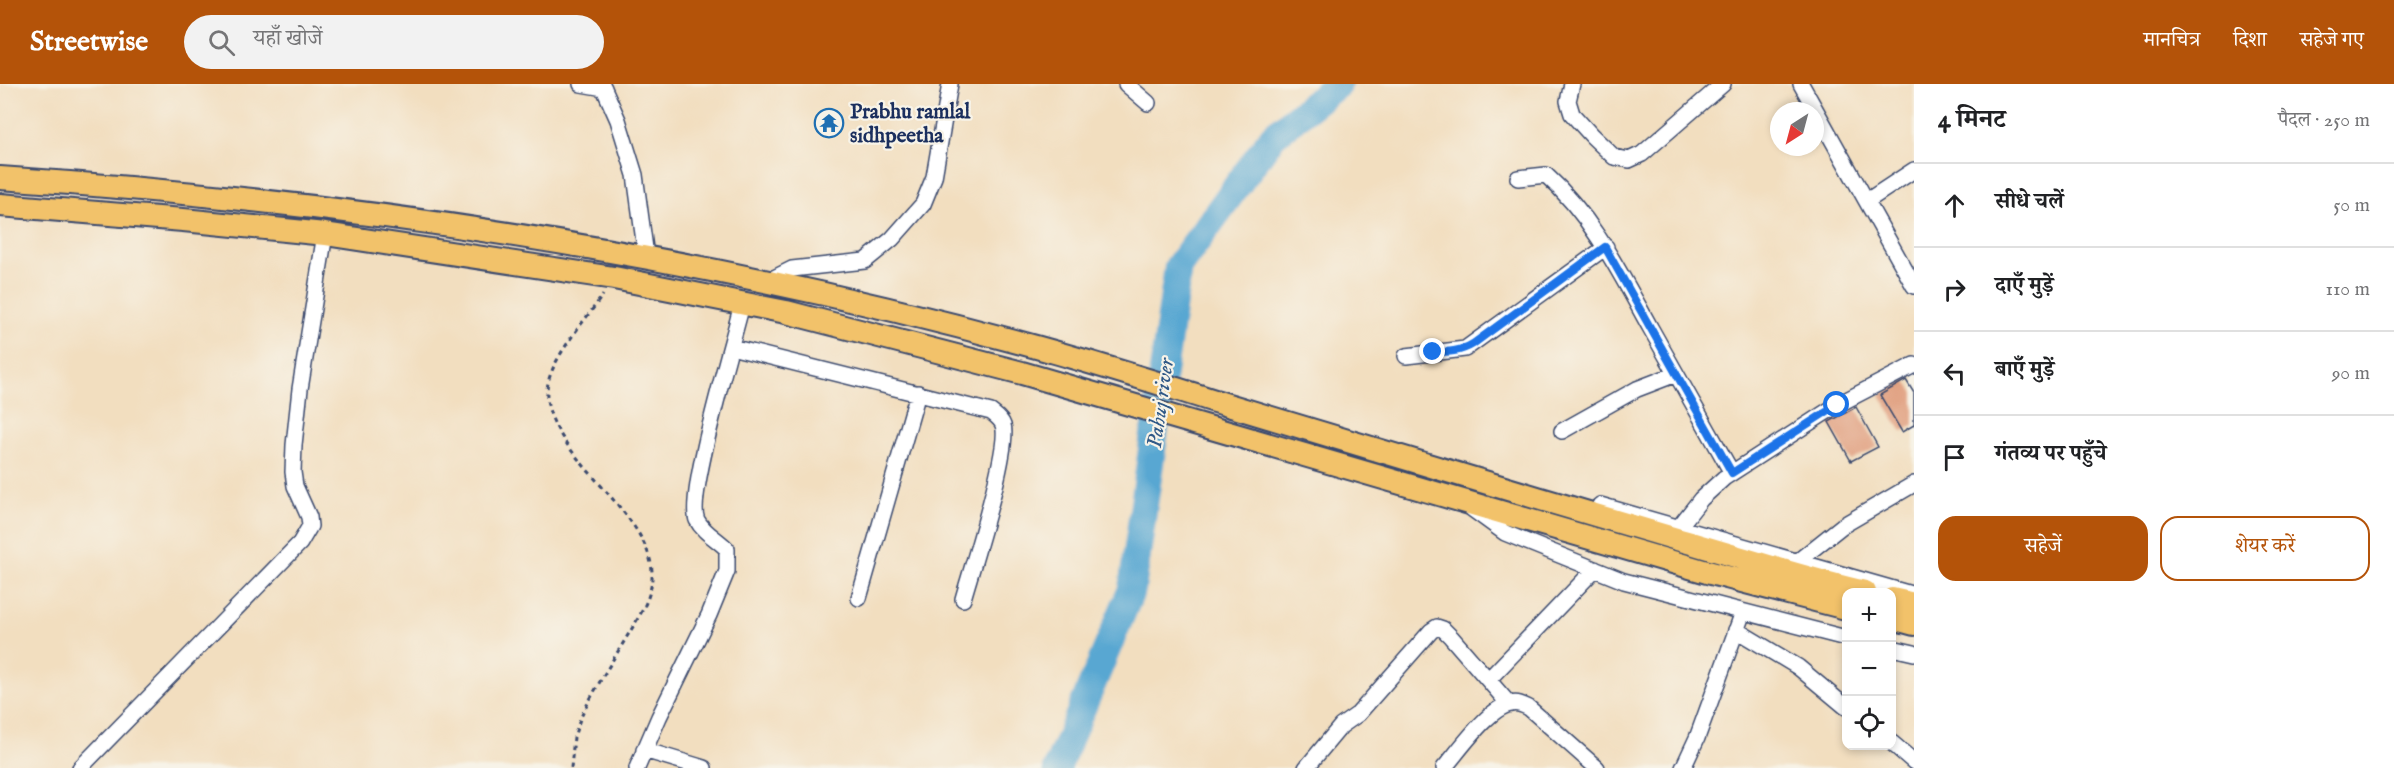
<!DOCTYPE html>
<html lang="hi">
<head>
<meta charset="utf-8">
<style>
  body { margin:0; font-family:"IM FELL English","Noto Serif Devanagari",serif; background:#f2f2f2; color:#202124 }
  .controls { position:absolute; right:18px; bottom:18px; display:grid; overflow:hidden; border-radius:12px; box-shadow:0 3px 9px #0003 }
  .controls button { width:54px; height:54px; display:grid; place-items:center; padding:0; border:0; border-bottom:2px solid #e0e0e0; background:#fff; color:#202124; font:30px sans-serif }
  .compass { position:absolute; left:1770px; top:18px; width:54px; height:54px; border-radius:50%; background:#fff; box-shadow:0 3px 9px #0003; rotate:216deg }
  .stop { position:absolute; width:18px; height:18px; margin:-14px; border:4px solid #1a73e8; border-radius:50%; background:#fff }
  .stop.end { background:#1a73e8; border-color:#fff; box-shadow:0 2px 6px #0008 }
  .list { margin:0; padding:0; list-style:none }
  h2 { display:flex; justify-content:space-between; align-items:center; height:78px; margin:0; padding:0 24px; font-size:26px }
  h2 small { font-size:20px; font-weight:400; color:#757577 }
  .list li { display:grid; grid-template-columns:39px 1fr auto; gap:18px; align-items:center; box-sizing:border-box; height:84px; padding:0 24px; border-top:2px solid #e0e0e0 }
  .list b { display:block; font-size:22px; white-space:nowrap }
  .list em { font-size:20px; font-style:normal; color:#757577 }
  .actions { display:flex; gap:12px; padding:18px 24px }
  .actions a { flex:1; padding:14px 0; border:2px solid #b45309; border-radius:18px; text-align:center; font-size:21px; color:#b45309 }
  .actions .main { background:#b45309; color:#fff }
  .icon { flex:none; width:33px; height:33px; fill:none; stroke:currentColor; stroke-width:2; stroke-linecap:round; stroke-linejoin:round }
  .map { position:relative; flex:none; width:1914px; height:684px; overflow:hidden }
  header { display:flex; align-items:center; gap:36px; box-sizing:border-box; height:84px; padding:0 30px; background:#b45309; color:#fff }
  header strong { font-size:28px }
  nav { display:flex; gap:33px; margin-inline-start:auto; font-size:21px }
  .search { width:420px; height:54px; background:#f2f2f2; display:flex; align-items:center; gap:15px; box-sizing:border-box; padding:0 21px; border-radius:33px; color:#757577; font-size:22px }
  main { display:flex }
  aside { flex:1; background:#fff }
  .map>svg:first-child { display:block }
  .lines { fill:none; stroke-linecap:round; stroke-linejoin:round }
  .river { stroke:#58a7d2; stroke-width:28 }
  .building { fill:#e09c7b }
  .minor-casing { stroke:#3b496d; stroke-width:18 }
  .highway-casing { stroke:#3b496d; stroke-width:26 }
  .path { stroke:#3b496d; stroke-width:3; stroke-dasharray:4.5 4.5; stroke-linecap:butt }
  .minor { stroke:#fff; stroke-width:15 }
  .highway { stroke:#f2c26a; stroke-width:22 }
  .route { stroke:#1a73e8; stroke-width:8 }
  .labels { text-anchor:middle; stroke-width:4.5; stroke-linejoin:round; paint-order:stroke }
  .poi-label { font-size:21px; font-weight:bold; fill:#1b2f5e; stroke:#f7f3e8; text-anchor:start }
  .water-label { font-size:22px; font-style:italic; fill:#305987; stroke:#f7f3e8 }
</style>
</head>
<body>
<header>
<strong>Streetwise</strong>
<div class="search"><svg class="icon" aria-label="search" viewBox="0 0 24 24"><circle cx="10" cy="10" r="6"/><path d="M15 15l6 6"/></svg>यहाँ खोजें</div>
<nav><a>मानचित्र</a><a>दिशा</a><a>सहेजे गए</a></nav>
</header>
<main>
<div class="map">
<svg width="1914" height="684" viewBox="0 0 1914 684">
  <rect width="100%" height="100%" fill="#f7f3e8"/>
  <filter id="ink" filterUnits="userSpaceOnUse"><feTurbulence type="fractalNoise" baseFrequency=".0167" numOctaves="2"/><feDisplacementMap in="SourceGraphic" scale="12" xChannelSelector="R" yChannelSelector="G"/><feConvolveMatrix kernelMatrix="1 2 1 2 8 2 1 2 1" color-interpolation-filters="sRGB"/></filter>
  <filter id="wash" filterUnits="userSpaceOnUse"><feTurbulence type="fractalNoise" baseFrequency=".008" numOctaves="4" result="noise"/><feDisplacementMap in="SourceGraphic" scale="24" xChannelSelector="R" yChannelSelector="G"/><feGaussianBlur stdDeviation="1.35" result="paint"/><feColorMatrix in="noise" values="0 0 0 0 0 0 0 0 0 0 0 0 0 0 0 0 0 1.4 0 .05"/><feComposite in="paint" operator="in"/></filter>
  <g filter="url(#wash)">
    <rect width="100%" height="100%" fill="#f2debf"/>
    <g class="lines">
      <path class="river" d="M1057,684L1132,505L1178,183L1273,52L1338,0"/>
    </g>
    <g id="blocks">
      <path class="building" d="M1906,296L1914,309V341L1902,348L1880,311Z
        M1856,323L1878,363L1851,377L1829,338Z"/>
    </g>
  </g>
  <g filter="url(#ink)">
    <use href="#blocks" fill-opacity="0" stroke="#3b496d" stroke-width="1.5"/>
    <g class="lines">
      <g class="minor-casing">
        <path id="minor" d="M581,0L604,4
          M602,0L618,36L635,91L646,172
          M1126,0L1148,19
          M1572,0L1568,17L1572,30L1592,52L1614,73L1629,76L1642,70L1723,0
          M1801,0L1914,202
          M1518,94L1546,91C1593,133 1621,191 1651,245C1678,293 1705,341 1732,389
          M1867,117L1914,86
          M766,198L792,185L865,177L892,155L923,120L934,93L950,0
          M731,263L991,328C996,332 1001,335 1003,341C1011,363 971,486 963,515
          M1406,272L1465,265L1606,163
          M1562,347L1637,305L1676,290
          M1600,421L1911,510
          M1472,425L1505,449L1624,497L1846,554
          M1679,443L1701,415L1724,394L1837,321L1914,281
          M1798,477L1842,442L1914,400
          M859,514L918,309
          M1736,546L1798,583L1846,623
          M1892,564L1914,569
          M1489,595L1595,485
          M1892,659L1914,678
          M644,666L704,684
          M80,684L300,459L310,442L309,433L295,402L293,388L294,361L300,305L325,150
          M637,684L659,633L709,531L727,487V465C717,455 703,448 697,436C686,413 734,254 742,220
          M1306,684L1341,642L1358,630L1431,547L1437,543L1443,545L1451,553L1509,620
          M1444,684C1459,667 1489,623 1511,620C1518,618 1523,621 1529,624L1597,684
          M1683,684L1697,654L1743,528"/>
      </g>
      <g class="highway-casing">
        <path id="highway" d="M0,94C346,117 690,168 1025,260C1093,278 1160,300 1228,321C1378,366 1529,412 1680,456C1741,473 1803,494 1865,508
          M0,121L183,136L325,150L614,194L786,228L1022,289L1707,488L1846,524
          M1892,515L1914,520
          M1892,534L1914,540"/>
      </g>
      <path class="path" d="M571,684L574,653L580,635C593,608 609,582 625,556C636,537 651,517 652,494C656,427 534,365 548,299C554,271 586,235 603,211"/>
      <use href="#minor" class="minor"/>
      <use href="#highway" class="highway"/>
    </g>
  </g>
  <g class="lines" filter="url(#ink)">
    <path class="route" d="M1433,268C1448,268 1460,268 1473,260L1605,163L1732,389L1837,321"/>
  </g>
  <defs>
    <g id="temple-ring" transform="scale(1.5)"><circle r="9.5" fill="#f7f3e8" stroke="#1f6fb2" stroke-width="1.5"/><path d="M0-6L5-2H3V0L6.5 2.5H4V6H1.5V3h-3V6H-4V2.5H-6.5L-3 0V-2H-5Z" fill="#1f6fb2"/></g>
  </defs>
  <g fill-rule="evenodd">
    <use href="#temple-ring" x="829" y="39"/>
  </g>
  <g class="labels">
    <g class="poi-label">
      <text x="850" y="34">Prabhu ramlal<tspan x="850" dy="24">sidhpeetha</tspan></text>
    </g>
    <g class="water-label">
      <text transform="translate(1159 319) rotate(-82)" y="8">Pahuj river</text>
    </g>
  </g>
</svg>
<div class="controls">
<button>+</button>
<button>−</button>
<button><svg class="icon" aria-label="locate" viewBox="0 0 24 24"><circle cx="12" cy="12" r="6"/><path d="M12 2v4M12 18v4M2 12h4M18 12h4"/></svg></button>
</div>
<svg class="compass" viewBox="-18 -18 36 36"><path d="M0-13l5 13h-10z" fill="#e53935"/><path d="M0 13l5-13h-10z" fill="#757577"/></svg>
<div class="stop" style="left:1837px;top:321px"></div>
<div class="stop end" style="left:1433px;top:268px"></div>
</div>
<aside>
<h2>4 मिनट<small>पैदल · 250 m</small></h2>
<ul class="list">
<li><svg class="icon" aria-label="ahead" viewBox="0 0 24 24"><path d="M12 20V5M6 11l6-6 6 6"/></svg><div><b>सीधे चलें</b></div><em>50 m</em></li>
<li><svg class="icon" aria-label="right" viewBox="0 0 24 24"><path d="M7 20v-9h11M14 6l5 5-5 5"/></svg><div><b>दाएँ मुड़ें</b></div><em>110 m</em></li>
<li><svg class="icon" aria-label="left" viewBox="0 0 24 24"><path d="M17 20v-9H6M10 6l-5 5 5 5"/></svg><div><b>बाएँ मुड़ें</b></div><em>90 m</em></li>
<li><svg class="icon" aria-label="arrive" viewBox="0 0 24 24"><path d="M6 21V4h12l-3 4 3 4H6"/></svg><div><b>गंतव्य पर पहुँचे</b></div></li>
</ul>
<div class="actions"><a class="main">सहेजें</a><a>शेयर करें</a></div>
</aside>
</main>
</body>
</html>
